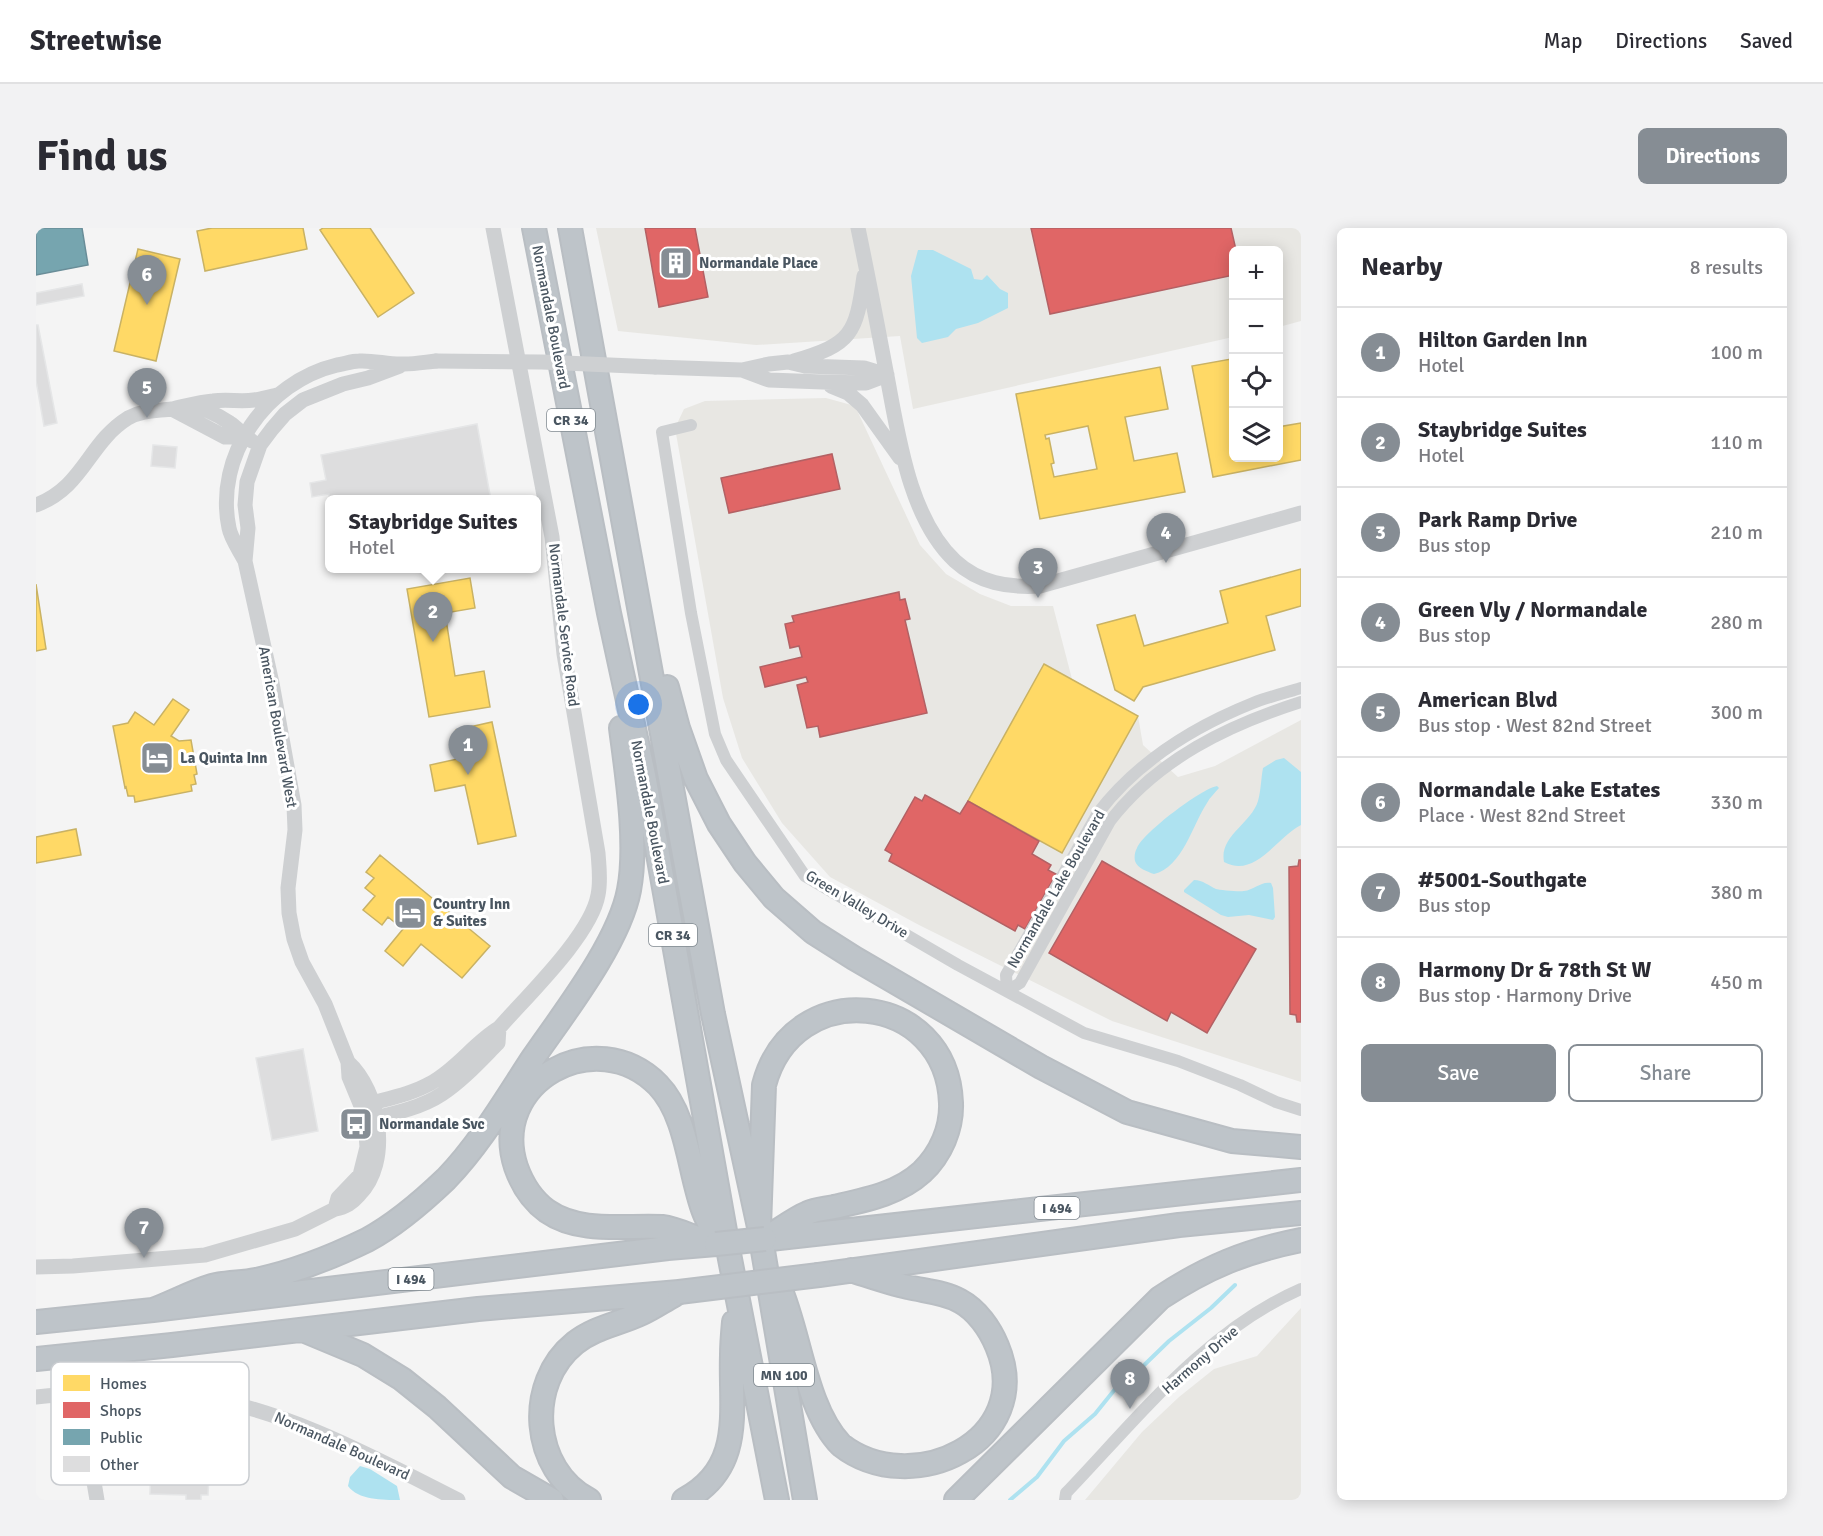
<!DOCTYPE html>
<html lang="en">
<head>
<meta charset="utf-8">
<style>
  body { margin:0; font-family:Signika,sans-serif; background:#f2f2f3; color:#2b2b33 }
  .controls { position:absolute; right:18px; top:18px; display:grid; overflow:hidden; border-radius:9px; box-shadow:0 3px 15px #0003 }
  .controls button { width:54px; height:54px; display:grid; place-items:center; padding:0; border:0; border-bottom:2px solid #e1e1e2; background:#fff; color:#2b2b33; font:30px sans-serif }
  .you { position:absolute; left:603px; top:477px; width:21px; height:21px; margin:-15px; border:4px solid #fff; border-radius:50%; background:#1a73e8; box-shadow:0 0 0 9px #1a73e833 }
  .badge { display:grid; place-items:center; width:39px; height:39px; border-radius:50%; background:#868d94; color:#fff; font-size:20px; font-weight:700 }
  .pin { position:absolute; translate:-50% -50px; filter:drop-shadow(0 2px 3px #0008) }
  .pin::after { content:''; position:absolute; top:32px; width:21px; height:18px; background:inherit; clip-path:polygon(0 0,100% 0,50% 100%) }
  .popup { position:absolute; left:289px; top:267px; width:216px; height:78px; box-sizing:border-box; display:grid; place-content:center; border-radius:9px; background:#fff; filter:drop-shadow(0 2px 4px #0005); font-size:20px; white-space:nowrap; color:#7c7c81 }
  .popup b { font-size:22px; color:#2b2b33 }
  .popup::after { content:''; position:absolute; left:50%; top:100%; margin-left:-12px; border:12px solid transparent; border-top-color:#fff }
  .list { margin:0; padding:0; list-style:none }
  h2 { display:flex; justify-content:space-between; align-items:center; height:78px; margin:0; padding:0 24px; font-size:26px }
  h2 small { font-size:20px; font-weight:400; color:#7c7c81 }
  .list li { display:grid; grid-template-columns:39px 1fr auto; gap:18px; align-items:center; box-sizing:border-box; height:90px; padding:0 24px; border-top:2px solid #e1e1e2 }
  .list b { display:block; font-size:22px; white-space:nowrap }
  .list p { margin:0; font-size:20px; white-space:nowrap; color:#7c7c81 }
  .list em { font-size:20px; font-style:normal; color:#7c7c81 }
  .actions { display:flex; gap:12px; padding:18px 24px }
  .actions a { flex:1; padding:14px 0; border:2px solid #868d94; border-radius:9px; text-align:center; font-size:21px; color:#868d94 }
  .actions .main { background:#868d94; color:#fff }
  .icon { flex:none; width:33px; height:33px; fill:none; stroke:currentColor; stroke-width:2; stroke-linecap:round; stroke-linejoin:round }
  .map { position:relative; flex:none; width:1265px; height:1272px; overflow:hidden; border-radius:9px }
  header { display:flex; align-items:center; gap:36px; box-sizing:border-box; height:84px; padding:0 30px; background:#fff; border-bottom:2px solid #e1e1e2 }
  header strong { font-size:28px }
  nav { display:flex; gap:33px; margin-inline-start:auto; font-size:21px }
  .intro { display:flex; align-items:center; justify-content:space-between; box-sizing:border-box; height:144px; padding:0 36px }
  h1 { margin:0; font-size:42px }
  .button { padding:15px 27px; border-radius:9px; background:#868d94; color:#fff; font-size:21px; font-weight:700 }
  main { display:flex; gap:36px; padding:0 36px }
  aside { flex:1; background:#fff; border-radius:9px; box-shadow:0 3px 15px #0003 }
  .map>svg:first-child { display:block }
  .commercial { fill:#e8e7e3 }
  .water { fill:#aee2f0 }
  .homes { fill:#ffd966; stroke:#c9b264; stroke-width:1.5; fill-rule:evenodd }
  .shops { fill:#e06666; stroke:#b36164; stroke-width:1.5 }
  .public { fill:#76a5af; stroke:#698d98; stroke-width:1.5 }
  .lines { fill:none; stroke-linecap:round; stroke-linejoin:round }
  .stream { stroke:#aee2f0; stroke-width:4 }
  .building { fill:#ddddde; stroke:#e5e6e7; stroke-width:1.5 }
  .motorway-casing { stroke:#b9bec3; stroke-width:26 }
  .minor { stroke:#ced0d2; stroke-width:12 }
  .tertiary { stroke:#ced0d2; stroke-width:15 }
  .motorway { stroke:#bec4c9; stroke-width:22 }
  .motorway-bridge-casing { stroke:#b9bec3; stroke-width:26; stroke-linecap:butt }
  .tertiary-bridge { stroke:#ced0d2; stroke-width:15 }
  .motorway-bridge { stroke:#bec4c9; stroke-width:22 }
  .labels { text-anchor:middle; stroke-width:6; stroke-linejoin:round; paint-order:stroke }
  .shield { fill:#fff; stroke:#808990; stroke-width:1.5 }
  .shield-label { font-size:14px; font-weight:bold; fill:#4a5661 }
  .poi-label { font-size:15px; font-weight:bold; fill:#4a5661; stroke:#fff; text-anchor:start }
  .street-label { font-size:15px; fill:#4a5661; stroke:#fff }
  .key { fill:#fff; stroke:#c9ccd0; stroke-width:1.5 }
  .key-label { font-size:16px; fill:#4a5661 }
</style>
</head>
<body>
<header>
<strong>Streetwise</strong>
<nav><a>Map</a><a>Directions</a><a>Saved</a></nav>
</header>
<div class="intro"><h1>Find us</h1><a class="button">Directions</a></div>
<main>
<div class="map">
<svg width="1265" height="1272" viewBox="0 0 1265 1272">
  <rect width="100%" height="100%" fill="#f4f4f4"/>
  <path class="commercial" d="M560,0H1265V93L1243,99L1242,22H1198L1197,109L877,181L864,108L720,117L582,103Z
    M790,170L819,178L884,317L910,346L944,366L975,378H1017L1036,451L1102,488L1107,517L1142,549L1179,538L1265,492V854L1076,793L883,697L794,649L746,595L706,530L687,470L639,200L648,181L669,173Z
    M1265,1080V1272H1049L1106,1204L1143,1169L1178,1141L1221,1128Z"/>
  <path class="water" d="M882,22H897L935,41L938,51L946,52L951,47L964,61L972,65V80L942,95L920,101L912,109L886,115L881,110L875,48Z
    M1248,530L1265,544V597C1240,610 1219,651 1188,634C1183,608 1215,596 1222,573C1225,563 1225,550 1227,540L1240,532Z
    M1181,558L1183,560C1179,565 1174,569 1171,575C1157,596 1146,640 1118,646C1112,644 1101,640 1099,633C1098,629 1099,623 1101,620C1108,604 1165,561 1181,558Z
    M1158,652C1167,652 1173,658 1180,661C1183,662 1204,664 1208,663C1218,662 1225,653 1235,655L1237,660L1239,689L1237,692L1213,687L1192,689L1185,687L1148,664V662Z
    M324,1238L334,1241L361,1258L364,1272C346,1272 322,1272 312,1258L314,1249Z"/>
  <path class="homes" d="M176,0H267L271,21L169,43L161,3Z
    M287,0H334L378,65L342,89L284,2Z
    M102,21L144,31L120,133L78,123Z
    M1195,131L1198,144V230H1242V199L1265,195V232L1177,249L1156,138Z
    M1124,139L1132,181L1089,189L1098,233L1141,225L1149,264L1004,291L980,166ZM1052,198L1061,241L1018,249L1015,236L1018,235L1013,210L1010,211L1009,207Z
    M1265,341V378L1230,388L1239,422L1107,459L1098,473L1079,462L1061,397L1099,387L1108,418L1192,395L1184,363Z
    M434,350L439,380L409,385L419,448L448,443L454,479L393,489L371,361Z
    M0,356L10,421L0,423Z
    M1008,436L1102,488L1026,625L932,573Z
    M137,471L153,482L135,508L143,513L155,512L161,546L158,547L160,556L155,557L156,563L99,574L98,568H92L90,559L89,560L77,498L92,495L99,484L118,497Z
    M456,494L480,608L442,616L429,557L399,563L394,537L426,530L420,502Z
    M40,601L45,627L0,635V609Z
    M344,627L454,718L426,750L385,716L367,738L349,723L367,701L352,689L346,697L327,682L339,668L329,660L338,650L330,644Z"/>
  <path class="shops" d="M609,0H659L672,69L623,79Z
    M995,0H1195L1200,22H1198V47L1014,86Z
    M796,226L804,261L693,285L685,250Z
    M863,364L864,372L869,371L874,391L869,392L891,485L784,509L782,498L771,500L761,457L772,454L770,449L729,459L724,439L766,429L763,418L754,420L749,396L758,394L756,388Z
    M889,567L924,586L932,573L1003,613L996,626L1015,637L1012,642L1020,646L989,701L982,697L979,703L853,633L856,626L849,622L879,569L886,573Z
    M1263,632H1265V794H1261L1260,787L1254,786L1253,639L1262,638Z
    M1066,633L1220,721L1171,805L1135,784L1131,793L1013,725Z"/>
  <path class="public" d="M0,0H46L52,37L0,47Z"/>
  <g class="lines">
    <path class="stream" d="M974,1272L1001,1249L1028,1213L1059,1186L1084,1155L1102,1143L1133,1113L1175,1080L1199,1057"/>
  </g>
  <path class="building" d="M46,56L48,68L0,77V65Z
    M0,97H2L21,195L8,198L0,153Z
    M441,196L455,272H294L293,266L276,269L274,255L290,252L285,227Z
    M117,217L141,219L139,240L115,238Z
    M267,821L282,903L236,912L220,830Z
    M124,1224H134L133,1227L174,1228L172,1267H165V1272H150V1267L114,1266L115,1226H124Z"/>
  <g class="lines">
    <g class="motorway-casing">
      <path id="motorway" d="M498,0L573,385L608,547L694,1031L741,1272
        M534,0L677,786L723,999
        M631,459L642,500L660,551L683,596L709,635L738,670L777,704L818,730L1005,839L1091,884L1196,913L1265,919
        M729,1011C743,1003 757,991 772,985C780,981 790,981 798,979C829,972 862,966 886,944C905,926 916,900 915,875C911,763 757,747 728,857L723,999L769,1272
        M734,1011L1265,952
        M670,1013C656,1009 641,1001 626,999C589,997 544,1006 511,983C496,972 486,956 480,939C452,854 560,794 622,857C652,888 653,945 668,984C672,995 680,1006 685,1016
        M783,1047L1143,997L1265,985
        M743,1058C764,1105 769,1180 805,1217C875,1272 1001,1213 961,1118C954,1101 941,1082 924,1073C909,1064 888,1063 872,1059C853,1055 834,1048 815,1042
        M117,1082C136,1075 156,1064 176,1058C190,1054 206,1055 220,1052C259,1044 296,1029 331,1012C359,997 387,973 410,951C444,916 470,871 497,830C528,785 583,715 593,662C602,615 591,547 585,500
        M0,1094L117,1082L632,1020L680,1016
        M267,1102L327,1127L366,1151L401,1179L476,1249L516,1272
        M0,1131L136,1117L442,1081L643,1064
        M553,1272C495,1242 489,1155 539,1115C559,1099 583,1096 606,1085C617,1080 627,1073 638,1067
        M648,1272C709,1240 694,1183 696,1127C696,1116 697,1105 698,1094
        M920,1272L1124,1070C1171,1039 1210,1023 1265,1012"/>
    </g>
    <path class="minor" d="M655,197L626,204L655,385L679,506L690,532L769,648L922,737L1048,805L1142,833L1204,857L1240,874L1265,882
      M971,763L970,747L1062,585C1101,534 1157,499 1217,475C1232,469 1249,465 1265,460
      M971,763L984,755L1074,593C1122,531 1192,497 1265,474
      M1029,1272L1030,1265C1100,1192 1170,1102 1265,1061"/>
    <path class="tertiary" d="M822,0C832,48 841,95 850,143C862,204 872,289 919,333C943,355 972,360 1004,358L1265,285
      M758,133C816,116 820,106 828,48
      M619,139L706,142L733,136L752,134L769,138L828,140L851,147
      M706,142L733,152L787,154L830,155L851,147
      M795,158L812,165L826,177L864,230
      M154,177C168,180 182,187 194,195C202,200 207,208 216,213
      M136,181L189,209L208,208
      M0,277C48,259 52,215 92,190C106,182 121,183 136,181C150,178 163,174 177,173C191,171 205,174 218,172C226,171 233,169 241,167
      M209,333L212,300L209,277L211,254L224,217L236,201L249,186L267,172L307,156L332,150L364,138
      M325,878C348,871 374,867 395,855C421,841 438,815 463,800C491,768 555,707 562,667C565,653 563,639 562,625L528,426L516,309L457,0
      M331,892C356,886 385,880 406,866C427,852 444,833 462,815L463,800
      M299,981L302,970L324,947L331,919L329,895L325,878L313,849L312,834L289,776L266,734L258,711L253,685L252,660L259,602L258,577L236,455L209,333C204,323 195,311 193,300C178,228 230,154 301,137C308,136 316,133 323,133C338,132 353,137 368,136C379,136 390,134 400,133
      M0,1039L37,1038L169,1027L259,1001L299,981C310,979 316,975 323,967C356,934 344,863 312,834
      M43,1165L61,1272
      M0,1169C52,1164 104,1160 155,1167C252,1182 337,1229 422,1272"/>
    <use href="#motorway" class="motorway"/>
    <g class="motorway-bridge-casing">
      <path id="motorway-bridge" d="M680,1016L729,1011
        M643,1064L783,1047"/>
    </g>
    <path class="tertiary-bridge" d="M400,133L506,134L619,139"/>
    <use href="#motorway-bridge" class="motorway-bridge"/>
  </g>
  <defs>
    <g id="building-square" transform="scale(1.725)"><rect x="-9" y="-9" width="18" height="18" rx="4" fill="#868d94" stroke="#fff"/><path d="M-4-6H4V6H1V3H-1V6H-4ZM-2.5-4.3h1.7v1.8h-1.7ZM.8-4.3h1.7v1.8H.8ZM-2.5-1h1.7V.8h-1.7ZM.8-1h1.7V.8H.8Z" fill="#fff"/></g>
    <g id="hotel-square" transform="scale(1.725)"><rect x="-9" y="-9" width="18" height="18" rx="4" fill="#868d94" stroke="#fff"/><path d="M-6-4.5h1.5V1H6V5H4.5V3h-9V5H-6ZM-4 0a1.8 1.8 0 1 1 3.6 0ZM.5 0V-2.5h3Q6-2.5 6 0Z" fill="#fff"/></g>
    <g id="bus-square" transform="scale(1.725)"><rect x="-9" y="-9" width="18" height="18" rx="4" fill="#868d94" stroke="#fff"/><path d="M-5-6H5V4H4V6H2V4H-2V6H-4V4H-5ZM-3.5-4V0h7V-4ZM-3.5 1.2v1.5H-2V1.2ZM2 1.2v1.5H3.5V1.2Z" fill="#fff"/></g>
  </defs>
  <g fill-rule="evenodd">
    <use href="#building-square" x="640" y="35"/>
    <use href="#hotel-square" x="121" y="530"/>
    <use href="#hotel-square" x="374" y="685"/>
    <use href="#bus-square" x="320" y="896"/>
  </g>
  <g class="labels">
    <g class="shield">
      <rect x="511" y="181" width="48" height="22" rx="4.5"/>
      <rect x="613" y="696" width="48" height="22" rx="4.5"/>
      <rect x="998.5" y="969" width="45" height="22" rx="4.5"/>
      <rect x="352.5" y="1040" width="45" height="22" rx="4.5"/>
      <rect x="718" y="1136" width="60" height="22" rx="4.5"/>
    </g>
    <g class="shield-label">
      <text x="535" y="197">CR 34</text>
      <text x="637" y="712">CR 34</text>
      <text x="1021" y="985">I 494</text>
      <text x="375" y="1056">I 494</text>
      <text x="748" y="1152">MN 100</text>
    </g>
    <g class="poi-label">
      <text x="663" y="40">Normandale Place</text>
      <text x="144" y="535">La Quinta Inn</text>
      <text x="397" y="681">Country Inn<tspan x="397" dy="17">&amp; Suites</tspan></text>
      <text x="343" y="901">Normandale Svc</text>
    </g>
    <g class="street-label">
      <text transform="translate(515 89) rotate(79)" y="5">Normandale Boulevard</text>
      <text transform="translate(528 397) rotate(83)" y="5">Normandale Service Road</text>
      <text transform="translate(242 499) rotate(80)" y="5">American Boulevard West</text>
      <text transform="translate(614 584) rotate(79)" y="5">Normandale Boulevard</text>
      <text transform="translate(1020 661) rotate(-60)" y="5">Normandale Lake Boulevard</text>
      <text transform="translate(821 676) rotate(31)" y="5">Green Valley Drive</text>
      <text transform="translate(1164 1132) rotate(-41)" y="5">Harmony Drive</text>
      <text transform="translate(306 1218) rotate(24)" y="5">Normandale Boulevard</text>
    </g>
  </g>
  <rect x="15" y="1134" width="198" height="123" rx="9" class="key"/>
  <rect x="27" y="1147" width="27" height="16" fill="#ffd966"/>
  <rect x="27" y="1174" width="27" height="16" fill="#e06666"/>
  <rect x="27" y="1201" width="27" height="16" fill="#76a5af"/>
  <rect x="27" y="1228" width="27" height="16" fill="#ddddde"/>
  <g class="key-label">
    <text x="64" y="1161">Homes</text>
    <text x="64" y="1188">Shops</text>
    <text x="64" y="1215">Public</text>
    <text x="64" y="1242">Other</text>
  </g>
</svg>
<div class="controls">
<button>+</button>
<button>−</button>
<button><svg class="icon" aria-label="locate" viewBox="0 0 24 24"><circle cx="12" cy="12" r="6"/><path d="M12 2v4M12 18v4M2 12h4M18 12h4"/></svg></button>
<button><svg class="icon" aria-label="layers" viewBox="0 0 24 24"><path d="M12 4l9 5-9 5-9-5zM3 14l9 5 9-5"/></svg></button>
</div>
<div class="you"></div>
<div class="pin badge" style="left:432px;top:547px">1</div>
<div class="pin badge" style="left:397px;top:414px">2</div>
<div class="popup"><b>Staybridge Suites</b>Hotel</div>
<div class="pin badge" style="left:1002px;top:370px">3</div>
<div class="pin badge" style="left:1130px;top:335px">4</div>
<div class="pin badge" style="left:111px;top:190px">5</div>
<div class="pin badge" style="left:111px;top:77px">6</div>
<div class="pin badge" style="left:108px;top:1030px">7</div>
<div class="pin badge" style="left:1094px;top:1181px">8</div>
</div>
<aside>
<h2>Nearby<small>8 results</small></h2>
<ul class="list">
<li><span class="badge">1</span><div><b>Hilton Garden Inn</b><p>Hotel</p></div><em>100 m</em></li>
<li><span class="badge">2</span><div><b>Staybridge Suites</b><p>Hotel</p></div><em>110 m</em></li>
<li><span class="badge">3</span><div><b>Park Ramp Drive</b><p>Bus stop</p></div><em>210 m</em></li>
<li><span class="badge">4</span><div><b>Green Vly / Normandale</b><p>Bus stop</p></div><em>280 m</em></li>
<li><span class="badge">5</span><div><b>American Blvd</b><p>Bus stop · West 82nd Street</p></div><em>300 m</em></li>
<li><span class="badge">6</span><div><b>Normandale Lake Estates</b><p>Place · West 82nd Street</p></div><em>330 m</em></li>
<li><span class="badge">7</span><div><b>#5001-Southgate</b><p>Bus stop</p></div><em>380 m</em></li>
<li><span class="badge">8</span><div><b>Harmony Dr &amp; 78th St W</b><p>Bus stop · Harmony Drive</p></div><em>450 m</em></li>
</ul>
<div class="actions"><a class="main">Save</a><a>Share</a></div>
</aside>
</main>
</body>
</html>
